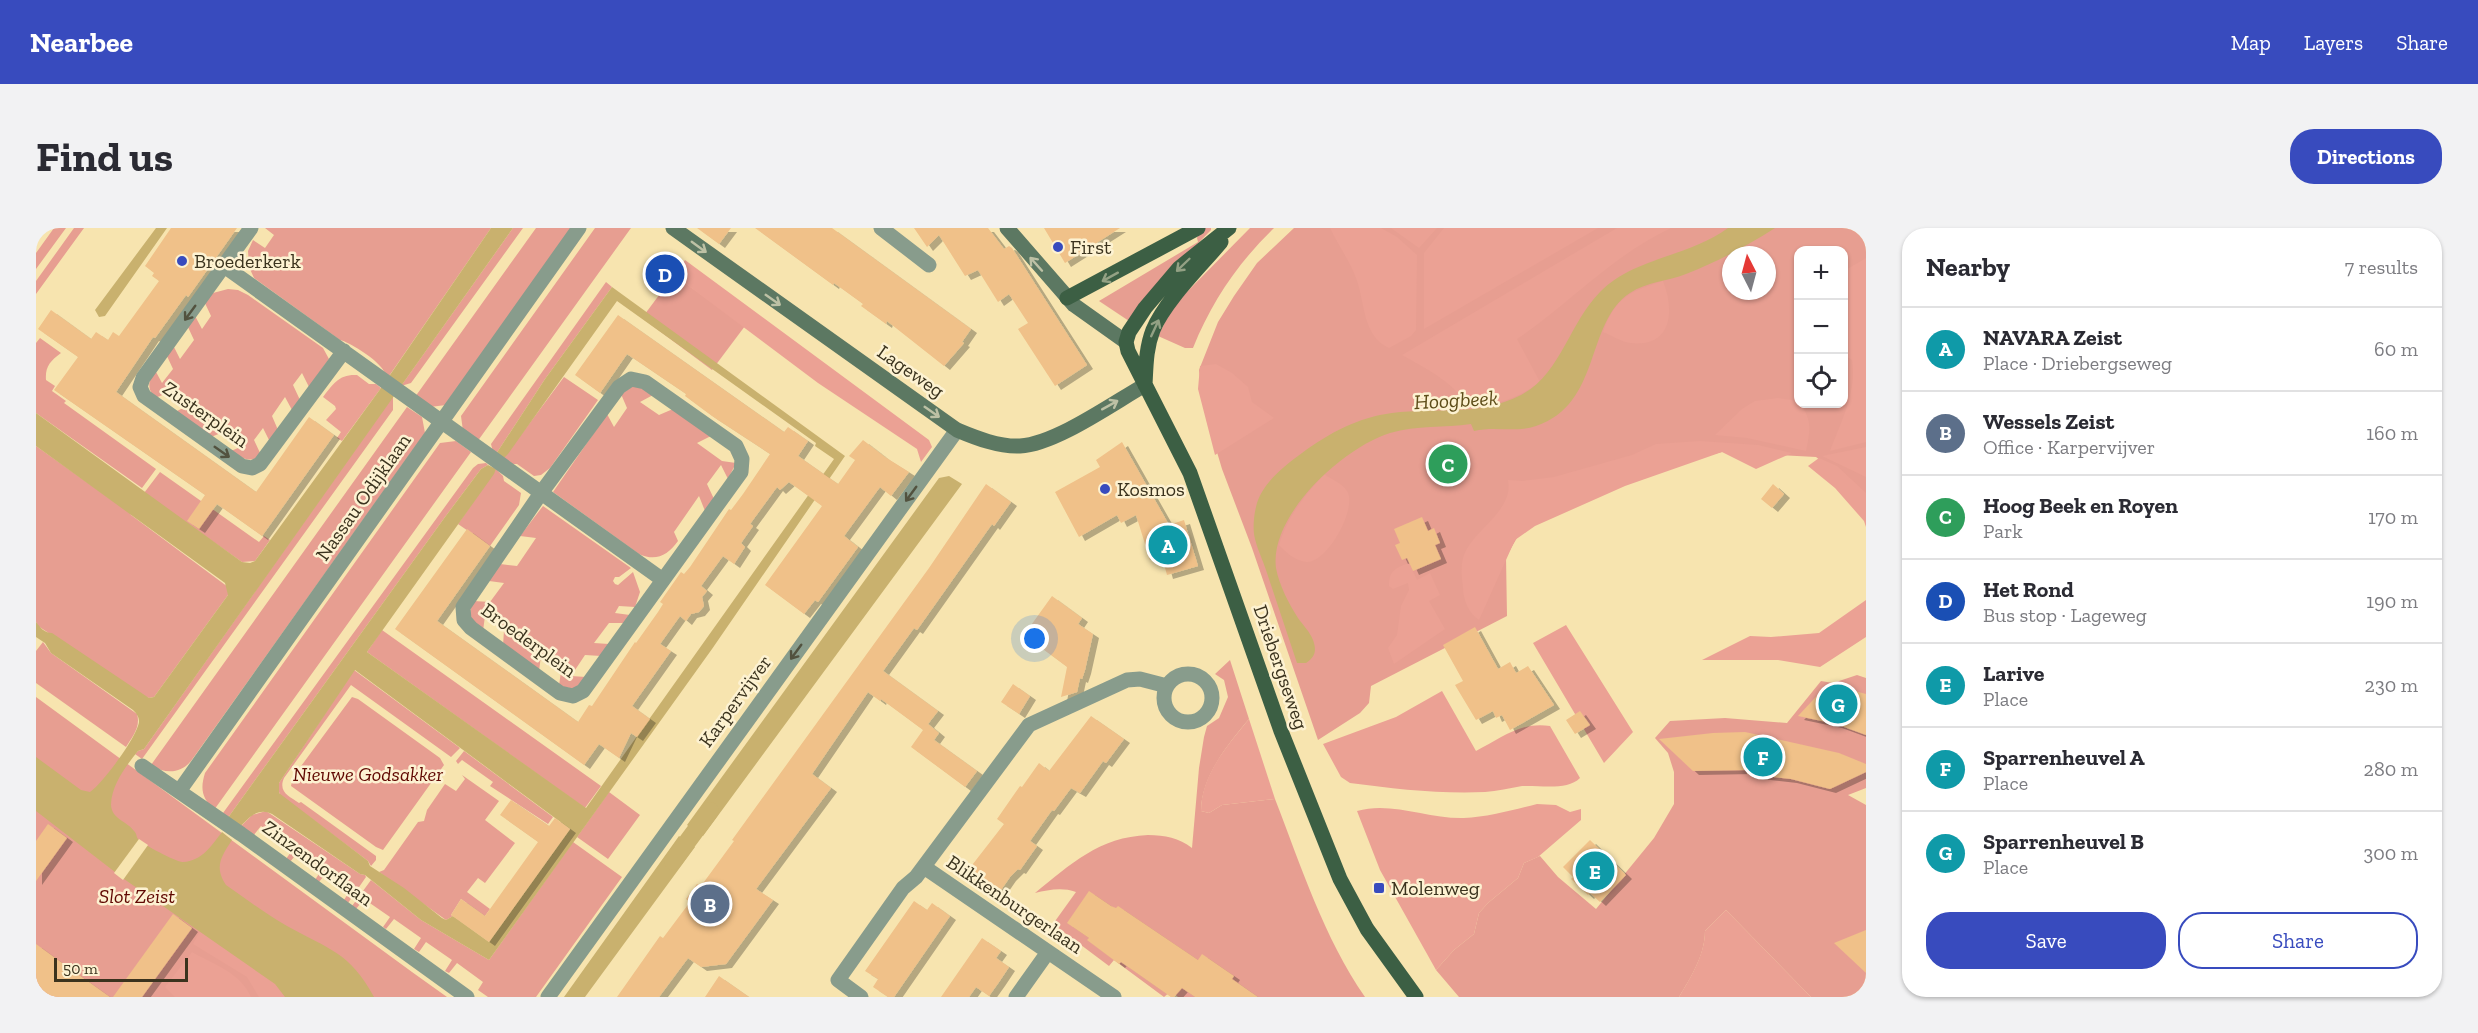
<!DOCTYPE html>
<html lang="en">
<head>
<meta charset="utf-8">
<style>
  body { margin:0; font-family:"Zilla Slab",serif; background:#f2f2f3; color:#2b2b33 }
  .controls { position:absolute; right:18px; top:18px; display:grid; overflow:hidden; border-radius:12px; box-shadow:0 2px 4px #0004 }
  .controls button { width:54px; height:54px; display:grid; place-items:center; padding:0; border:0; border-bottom:2px solid #e1e1e2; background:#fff; color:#2b2b33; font:30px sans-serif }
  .compass { position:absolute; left:1686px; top:18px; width:54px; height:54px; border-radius:50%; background:#fff; box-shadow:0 2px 4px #0004; rotate:354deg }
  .scale { position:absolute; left:18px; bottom:15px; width:134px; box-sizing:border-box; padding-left:6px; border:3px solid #3b331e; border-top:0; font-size:16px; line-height:21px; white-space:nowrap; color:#3b331e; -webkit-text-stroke:4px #fdf2d2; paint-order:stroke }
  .you { position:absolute; left:999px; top:411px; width:21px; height:21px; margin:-15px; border:4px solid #fff; border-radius:50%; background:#1a73e8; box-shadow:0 0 0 9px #1a73e833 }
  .badge { display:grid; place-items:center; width:39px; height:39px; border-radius:50%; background:#384bbe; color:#fff; font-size:20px; font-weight:700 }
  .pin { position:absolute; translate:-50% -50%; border:3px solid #fff; box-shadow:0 2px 6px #0006 }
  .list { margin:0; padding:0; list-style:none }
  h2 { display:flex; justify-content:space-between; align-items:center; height:78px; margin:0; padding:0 24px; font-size:26px }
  h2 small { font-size:20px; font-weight:400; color:#7c7c81 }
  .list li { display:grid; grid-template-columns:39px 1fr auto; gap:18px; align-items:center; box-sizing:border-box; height:84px; padding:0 24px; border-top:2px solid #e1e1e2 }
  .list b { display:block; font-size:22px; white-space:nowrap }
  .list p { margin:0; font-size:20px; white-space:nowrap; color:#7c7c81 }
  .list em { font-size:20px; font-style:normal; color:#7c7c81 }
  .actions { display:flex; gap:12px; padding:18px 24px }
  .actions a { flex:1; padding:14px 0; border:2px solid #384bbe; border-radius:24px; text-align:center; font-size:21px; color:#384bbe }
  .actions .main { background:#384bbe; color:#fff }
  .icon { flex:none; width:33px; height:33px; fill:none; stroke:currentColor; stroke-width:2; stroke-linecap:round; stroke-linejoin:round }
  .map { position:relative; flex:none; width:1830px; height:769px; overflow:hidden; border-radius:24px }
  header { display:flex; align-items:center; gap:36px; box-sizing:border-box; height:84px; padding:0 30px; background:#384bbe; color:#fff }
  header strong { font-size:28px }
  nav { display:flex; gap:33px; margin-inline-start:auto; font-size:21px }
  .intro { display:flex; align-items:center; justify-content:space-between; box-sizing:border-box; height:144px; padding:0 36px }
  h1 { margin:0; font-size:42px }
  .button { padding:15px 27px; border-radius:24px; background:#384bbe; color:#fff; font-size:21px; font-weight:700 }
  main { display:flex; gap:36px; padding:0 36px }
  aside { flex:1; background:#fff; border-radius:24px; box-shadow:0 2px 4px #0004 }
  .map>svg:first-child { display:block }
  .green { fill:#e79e91; fill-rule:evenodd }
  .forest { fill:#eba194 }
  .water { fill:#c9b16e; fill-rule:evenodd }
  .pier { fill:#f7e4af }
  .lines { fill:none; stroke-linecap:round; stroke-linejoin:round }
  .canal { stroke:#c9b16e; stroke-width:18 }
  .building { fill:#f0c189; filter:url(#shadow) }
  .street { stroke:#889c8c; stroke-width:15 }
  .secondary { stroke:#5c7862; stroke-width:15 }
  .primary { stroke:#3c5f44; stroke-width:15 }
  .oneway { stroke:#bdc1a5 }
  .oneway2 { stroke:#93a184 }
  .oneway3 { stroke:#52523f }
  .poi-dot { fill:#384bbe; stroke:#fdf2d2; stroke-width:2 }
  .labels { text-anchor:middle; stroke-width:5; stroke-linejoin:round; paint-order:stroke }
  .poi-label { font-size:20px; fill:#3b331e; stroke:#fdf2d2; text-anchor:start }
  .street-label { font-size:20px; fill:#3b331e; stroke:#fdf2d2 }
  .park-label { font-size:20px; font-style:italic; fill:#600802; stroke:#fdf2d2 }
  .water-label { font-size:21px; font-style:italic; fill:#5d4c18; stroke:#fdf2d2 }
</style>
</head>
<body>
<header>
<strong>Nearbee</strong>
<nav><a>Map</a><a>Layers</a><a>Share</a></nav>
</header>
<div class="intro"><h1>Find us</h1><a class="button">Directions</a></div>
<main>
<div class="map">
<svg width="1830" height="769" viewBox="0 0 1830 769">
  <defs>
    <filter id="shadow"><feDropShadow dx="6" dy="4" stdDeviation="0" flood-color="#0004"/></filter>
  </defs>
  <rect width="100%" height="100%" fill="#f7e4af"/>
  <path class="green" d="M18,0H30L0,41V25Z
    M38,0H48L0,66V53Z
    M229,0H455L353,148C348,145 348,142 344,138C338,130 313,114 304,112L218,50L214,41L225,38L230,40L233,37V33L230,30L213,37L212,23L217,12L229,20L238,7Z
    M477,0H487L375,155L365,158Z
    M500,0H537L410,177L394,179L379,169Z
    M559,0H595L441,214L427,203L425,188Z
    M1168,0H1175V2L1143,35L1093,93L1063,73L1162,14L1161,10L1164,2Z
    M1214,0H1238C1202,35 1176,73 1157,120H1149L1122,108L1138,77Z
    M1258,0H1830V268L1780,229L1686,224L1612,243L1489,296L1470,329L1471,388L1335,458L1333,475L1324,485L1282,512L1216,320L1186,241L1167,177L1163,142L1182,94L1198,68L1221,35ZM1762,22H1808V176H1762ZM1695,27H1731V63H1695Z
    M638,47L709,98L676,142L606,90Z
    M570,54L576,59L509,151L460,226L457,224L455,216Z
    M192,61L202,62L212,67L287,120L293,131L273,159L266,145L257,157L264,172L256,182L249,169L236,188L242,202L234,214L227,200L218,212L225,227C213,236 206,230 195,223L209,217L190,203L175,209L139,184L153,177L134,164L119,170C110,159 113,153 119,142L126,155L137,141L130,126L137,117L144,131L158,112L151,97L158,86L166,101L175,88L168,73L177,65Z
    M4,110L25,125C14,133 9,139 10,152L19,158L16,163L30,173L28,175L120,241L106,260L0,185V115Z
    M528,149L562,172L514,240L505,247L498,248L481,236H475L467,231Z
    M597,158L605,159L617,167L604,174L623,187L637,181L675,208L661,215L686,233L700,235L692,251L685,237L671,256L678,271L669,283L663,268L638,304L642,313C632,327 620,334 603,326L517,264L571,186L578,199L591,180L585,166Z
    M357,168V182L106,531L99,526L102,523L108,521Z
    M371,179L386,189L389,205L155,533C144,546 129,546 115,537Z
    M420,213L435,224L178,582C166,570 164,561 169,545L404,215Z
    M0,218L94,285L95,287L192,359V367L118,469L113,470L108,468L2,398L0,394Z
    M450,235L452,237L445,241L409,289L191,591L187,585L437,240L442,236Z
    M460,241L467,248L468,253L485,265L483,277L454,318L422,296Z
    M124,244L223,314L228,308L234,312L219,333L206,334L108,265Z
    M507,278L595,340L583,349H579L577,353L579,356L582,357L597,344L604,364L599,379L583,378L579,385L594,387L589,395H573L558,415L573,416L565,428L549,427L535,448L550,449L539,461L523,458L525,443L505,428L503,443L467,418L468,402L449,388L447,403L434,391L435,378L438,373L454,374L468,355L453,353L464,336L481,338L500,310L484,308Z
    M346,402L565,558L549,580L331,424Z
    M7,414L15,425L101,486C105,499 96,509 90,519L0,455V423Z
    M1194,432L1213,491C1192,516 1165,549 1165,583L1173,585L1186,577L1239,571C1265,638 1288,710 1329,769H1142L1135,763L1128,769L1078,732L1073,738L1017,696L1040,664C1026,659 1012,662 999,665C1035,636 1063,609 1112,607C1129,607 1143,610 1156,620L1163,540L1168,509L1171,498L1183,490L1192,469L1188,452L1179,446Z
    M318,442L424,520L415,529L315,457L248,550C242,564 253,568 263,575L265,574L340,628V632L335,638L332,633L244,567L241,558Z
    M1821,447L1830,450V560L1812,567L1830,577V769H1775L1690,682L1669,703C1669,727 1655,749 1643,769H1423L1400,742L1418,722L1438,706L1443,685L1452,675L1482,650L1488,635L1504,628L1522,649L1560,681L1618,610L1638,576V544L1632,525L1619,510L1634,493L1689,490L1751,495L1785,453L1797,455Z
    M0,469L376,744L411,769H0Z
    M316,469L322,471L404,530L408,537L347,622L340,619L255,558L257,549Z
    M428,523L517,589L512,596L454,558L457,554L426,532L422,536L420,533Z
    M426,547L463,573L449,592L479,615L449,655L442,650L431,664L454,681L449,688L425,671L415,687L417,688L410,692L343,644L348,642L382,594L388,593L391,582L409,556L420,563L429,551Z
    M573,564L604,587L572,631L541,609Z
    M230,583L324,646L329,647L330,649L312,675L308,672L315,661L291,644L283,654L279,652L286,641L262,624L254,634L250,631L257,621L225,598L217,608L203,600L216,587Z
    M537,614L586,649L500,769H452L442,762L447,754L421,735L413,745L409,743L416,732L390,714L383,724L378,721L385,710L358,691L350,701L347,699L354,689L328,671L320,681L316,678L335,652L385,692L453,732Z"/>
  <path class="forest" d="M1294,0H1345L1361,9L1381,27L1380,102L1375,108L1353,120C1326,108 1329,73 1320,50C1314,33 1302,17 1294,0Z
    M1355,0H1401L1383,20Z
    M1408,0H1562L1388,101V25Z
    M1581,0H1635C1577,27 1533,76 1481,111L1504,154C1482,171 1459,176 1433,182C1422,156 1389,140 1366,127Z
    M1830,30V214L1794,223C1805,194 1821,164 1816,132L1808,127V43Z
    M649,32L893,212L896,219L885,234L881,221L782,155L638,47Z
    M1627,53C1639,83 1636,120 1594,115C1585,114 1575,107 1567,104C1579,69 1595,63 1627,53Z
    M1180,136L1196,145L1212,159L1216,174L1238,190L1179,227L1162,161L1164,138Z
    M321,147L333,156H340L345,160L306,213L301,210L305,204L290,192L300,181L299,178L287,169C297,156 303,146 321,147Z
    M1742,170L1762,173C1776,191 1775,200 1770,223L1711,210L1679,207L1706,181L1719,173Z
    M1664,213L1722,217L1756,225L1720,241L1686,224L1589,258L1499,298L1479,312L1443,392C1433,386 1427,371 1427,360C1426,350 1424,337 1428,327C1438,301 1478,283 1472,252L1487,253L1518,249L1596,227L1620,216Z
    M1830,219V249L1786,228Z
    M1783,230L1801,238L1830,265V299L1828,293L1799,260L1772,238Z
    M1288,246C1295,251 1307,256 1311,263C1322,280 1291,335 1271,334C1259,333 1251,325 1243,317C1252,287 1268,269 1288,246Z
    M1373,335L1381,352L1394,345L1404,367L1393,373L1409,401L1358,436L1352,420L1361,407L1365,378L1373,362L1372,355L1357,361L1353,358C1353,342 1360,340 1373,335Z
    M1830,372V409L1784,439L1742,432H1666L1714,408L1735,409L1783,405Z
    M1530,397L1597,504L1568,535L1497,415Z
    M1406,463L1440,523C1464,511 1485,493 1514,498L1544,550C1531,563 1504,557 1486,558C1474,560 1461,563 1449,564C1404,566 1359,561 1314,555L1305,549L1287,516L1360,489Z
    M1213,491L1239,571L1186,577L1173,585L1165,583C1165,547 1191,518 1213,491Z
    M1501,576L1520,577L1534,584L1545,581V592L1502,629L1488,635L1482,650L1452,675L1443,685L1438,706L1418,722L1400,742L1344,642L1321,583C1355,573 1392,591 1428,590C1452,589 1477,582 1501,576Z
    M1690,682L1775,769H1643C1655,749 1669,726 1669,703Z
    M164,703L240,756L249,769H223L211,749L157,716Z
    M156,724C177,736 205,745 215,769H139L129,759Z"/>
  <path class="water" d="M120,0H131L69,88L63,89L59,82Z
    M455,0H477L108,521L102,523C90,538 76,556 75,576C75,591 91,593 98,603C101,606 100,608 102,611C106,616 142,635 147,634C166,633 175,618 186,604L196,612C185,629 178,639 190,657C210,671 230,686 251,698C292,721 314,724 338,769H249L239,756L88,651L0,583V529L45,562L54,564C67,555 101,509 103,494C103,489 101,486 97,482L15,425L9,415L0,409V394C4,399 8,405 16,405L113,470L118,469L192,367L189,355L0,218V185L206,334L214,335L219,333L345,160Z
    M1692,0H1739C1711,18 1681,34 1650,46C1632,53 1610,54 1594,65C1549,94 1566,176 1500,198C1479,205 1459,198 1438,203L1435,196C1408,200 1381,197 1354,205C1308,219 1233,287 1240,340C1243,357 1253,376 1262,390C1267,397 1274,404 1277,412C1281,423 1279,429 1270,435H1261C1251,405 1241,375 1231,345C1227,332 1220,319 1218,306C1217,298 1218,287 1220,279C1225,256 1248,238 1266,225C1293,205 1323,189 1356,185C1401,179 1442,189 1485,167C1525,146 1533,95 1564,64C1597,30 1652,29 1692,0Z
    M576,59L809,228L676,421L453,732L385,692L329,647L324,646L236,586C221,579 213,590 203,600L191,591L409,289L445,241L452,237L460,241L458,246L331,424L550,580L798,231L779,218L780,215L581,73L472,226L467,231L460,226L509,151ZM319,442L534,601L453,714L417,688L410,692L406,690L368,660L334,638L332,633L243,565V555Z
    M913,248L926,256L667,608L651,597L903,250Z
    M643,608L659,619L549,769H528Z"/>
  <path class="pier" d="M103,611L112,617L87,652L78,645Z"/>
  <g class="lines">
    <path class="canal" d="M637,633L674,583"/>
  </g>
  <path class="building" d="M135,0H201L157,62L152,69L150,67L119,110L117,109L80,164L220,264L273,189L298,207L226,308L181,276L163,301L151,293L169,267L18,162L42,129L2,101L15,82L55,111L60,104L72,112L77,104L83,108L123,53L116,48L118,45L109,38Z
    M661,0H695L683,16Z
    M719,0H796L935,101L926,114L928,115L908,138L851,93L850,96L825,78L827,76L798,55L797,57Z
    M878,0H952L968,21L973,18L976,20L1051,137L1019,158L982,101L992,95L973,66L962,74L942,42L929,48L903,7L891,19Z
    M1008,0H1084L1029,35Z
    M582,87L748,204L752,199L772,213L762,228L802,256L819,232L813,228L827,212L849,229L873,244L855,268L844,259L808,308L822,319L782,374L779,372L768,386L729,357L786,278L753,254L744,262L741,259L714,296L717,298L705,315L709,319L698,336L687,328L665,358L671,363L666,369L668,378L663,384L655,386L650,393L644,388L624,416L635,423L596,478L614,491L601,509L595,505L583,530L563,516L548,537L359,401L431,301L454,318L401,393L542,494L553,477L556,478L599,414L600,415L622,384L627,376L624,374L645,344L648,346L654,339L693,281L695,282L707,266L734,226L676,188L649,168L650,166L591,126L564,165L539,147Z
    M1086,214L1133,297L1148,292L1162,338L1131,347L1126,329L1114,332L1100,287L1085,295L1081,287L1043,309L1019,264L1064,239L1060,232Z
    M950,256L975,274L958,298L956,296L881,402L878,400L847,443L902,483L892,496L903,505L898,512L941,543L929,559L875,519L887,502L845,471L844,473L832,464L776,546L795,560L720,661L737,672L690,736L665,739L652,730L623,769H581L624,708L627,710L654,674L650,671L661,656L665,658L698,613L696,612L893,340Z
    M1737,256L1748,266L1736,280L1725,271Z
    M1386,289L1392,303L1398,300L1404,315L1399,317L1405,331L1377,343L1371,330L1366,332L1359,317L1364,315L1358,301Z
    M1016,368L1046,390L1042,396L1057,406L1049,442L1046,451L1044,450L1041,464L1025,469L1031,439L988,407Z
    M1439,399L1462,441L1474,434L1480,445L1492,438L1518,477L1474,502L1466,487L1460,490L1457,483L1440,492L1419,457L1427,453L1407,417Z
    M977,456L994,468L983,486L965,474Z
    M1792,456L1830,466V507L1800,496L1762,488Z
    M1544,483L1554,497L1539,506L1530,492Z
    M1055,488L1088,511L1070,535L1067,533L1044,565L1035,560L1018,583L1016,582L994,613L1001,618L984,642L982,641L974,649L958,672L926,650L968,596L961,591L984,558L986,559L1003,535L1013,543Z
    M1709,504L1803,525L1830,536V544L1794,561L1755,551L1711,546L1712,542L1657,543L1623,511L1677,505Z
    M475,572L513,598L519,590L534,601L453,714L415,687L425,671L449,688L502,614L464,587Z
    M12,596L31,610L0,653V613Z
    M1554,612L1590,647L1564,674L1554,665L1552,667L1535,651L1537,649L1527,639Z
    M1053,663L1075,678L1080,680L1082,678L1162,732L1166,726L1198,748L1196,751L1222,769H1159L1146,760L1138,769H1135L1085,734L1083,736L1051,712L1053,710L1031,695Z
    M878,673L891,682L896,675L914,688L858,769H852L837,759L842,751L829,743Z
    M137,686L156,700L106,769H77Z
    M1830,702V745L1798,715Z
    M946,710L965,723L960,730L973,739L963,754L953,768L940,759L933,769H905Z
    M0,716L22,732L74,769H6L0,764Z
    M683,748L713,769H669Z"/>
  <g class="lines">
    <path class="street" d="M215,0L107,150L104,159L108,168L206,238L216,240L224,236L308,123
      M845,0L893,37
      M188,38L627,352
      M595,151L609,154L700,218L706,231L705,244L547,463L537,468L524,465L435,400L428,392L427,379L505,265L583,159Z
      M1128 470a24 24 0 1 1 48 0a24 24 0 1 1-48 0Z
      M106,538L205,606L431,769
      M144,562L543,0
      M888,639L1078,769
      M512,769L921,202
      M825,769L802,752L867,660L880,649L993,497L1091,452L1104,451L1131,458
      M980,769L1012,724"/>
    <path class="secondary" d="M637,0L921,202C940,210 963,219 984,218C1020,216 1077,175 1109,157
      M971,0L1038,77L1090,114"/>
    <path class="primary" d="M1193,0L1143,40L1109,80L1093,104L1090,114L1092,123L1154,245L1245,503L1304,651L1331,701L1380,769
      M1031,70L1162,0
      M1109,157C1110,138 1110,120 1117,102C1129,73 1165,38 1185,14"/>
  </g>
  <defs><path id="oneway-shaft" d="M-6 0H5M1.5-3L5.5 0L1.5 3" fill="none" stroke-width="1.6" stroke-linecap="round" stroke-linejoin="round" transform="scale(1.5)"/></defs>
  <g class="oneway">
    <use href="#oneway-shaft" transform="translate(663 19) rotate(36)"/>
    <use href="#oneway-shaft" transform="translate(1000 36) rotate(-132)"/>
    <use href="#oneway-shaft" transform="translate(737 72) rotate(35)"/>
    <use href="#oneway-shaft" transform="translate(1074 177) rotate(-29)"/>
    <use href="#oneway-shaft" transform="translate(896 184) rotate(35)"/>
  </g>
  <g class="oneway2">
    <use href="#oneway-shaft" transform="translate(1147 37) rotate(136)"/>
    <use href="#oneway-shaft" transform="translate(1074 49) rotate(151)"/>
    <use href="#oneway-shaft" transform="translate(1119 100) rotate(-65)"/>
  </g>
  <g class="oneway3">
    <use href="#oneway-shaft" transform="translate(154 85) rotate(126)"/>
    <use href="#oneway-shaft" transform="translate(186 224) rotate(35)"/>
    <use href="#oneway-shaft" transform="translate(875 266) rotate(126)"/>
    <use href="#oneway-shaft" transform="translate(760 424) rotate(126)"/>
  </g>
  <g class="poi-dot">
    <circle cx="1022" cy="19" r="6"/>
    <circle cx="146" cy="33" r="6"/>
    <circle cx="1069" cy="261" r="6"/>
    <rect x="1337" y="654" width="12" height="12" rx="3"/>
  </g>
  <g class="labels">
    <g class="poi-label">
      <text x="1034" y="26">First</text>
      <text x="158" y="40">Broederkerk</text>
      <text x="1081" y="268">Kosmos</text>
      <text x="1355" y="667">Molenweg</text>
    </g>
    <g class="street-label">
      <text transform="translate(875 143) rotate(35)" y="7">Lageweg</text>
      <text transform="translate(170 186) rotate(35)" y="7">Zusterplein</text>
      <text transform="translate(327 269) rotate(-55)" y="7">Nassau Odijklaan</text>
      <text transform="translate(493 412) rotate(36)" y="7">Broederplein</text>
      <text transform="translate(1245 439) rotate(71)" y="7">Driebergseweg</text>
      <text transform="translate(699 473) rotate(-54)" y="7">Karpervijver</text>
      <text transform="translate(282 635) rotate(36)" y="7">Zinzendorflaan</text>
      <text transform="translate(979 676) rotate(34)" y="7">Blikkenburgerlaan</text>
    </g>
    <g class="park-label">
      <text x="332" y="553">Nieuwe Godsakker</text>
      <text x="101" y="675">Slot Zeist</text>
    </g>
    <g class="water-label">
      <text transform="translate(1420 172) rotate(-3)" y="7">Hoogbeek</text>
    </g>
  </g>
</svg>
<div class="controls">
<button>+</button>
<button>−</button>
<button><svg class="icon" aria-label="locate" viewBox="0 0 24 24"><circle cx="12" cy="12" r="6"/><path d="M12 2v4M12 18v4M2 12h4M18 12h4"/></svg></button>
</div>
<svg class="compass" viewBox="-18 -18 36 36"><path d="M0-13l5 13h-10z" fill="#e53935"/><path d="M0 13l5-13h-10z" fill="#7c7c81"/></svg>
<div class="scale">50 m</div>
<div class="you"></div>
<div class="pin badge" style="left:1132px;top:317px;background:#0f9aa8">A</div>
<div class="pin badge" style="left:674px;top:676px;background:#5c6f8a">B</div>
<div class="pin badge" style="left:1412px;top:236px;background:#2e9e5b">C</div>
<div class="pin badge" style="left:629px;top:46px;background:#1a4fb4">D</div>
<div class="pin badge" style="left:1559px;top:643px;background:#0f9aa8">E</div>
<div class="pin badge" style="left:1727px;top:529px;background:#0f9aa8">F</div>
<div class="pin badge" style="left:1802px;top:476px;background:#0f9aa8">G</div>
</div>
<aside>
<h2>Nearby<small>7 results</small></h2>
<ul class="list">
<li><span class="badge" style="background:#0f9aa8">A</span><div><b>NAVARA Zeist</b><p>Place · Driebergseweg</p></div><em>60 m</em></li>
<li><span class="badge" style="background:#5c6f8a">B</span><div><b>Wessels Zeist</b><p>Office · Karpervijver</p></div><em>160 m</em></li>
<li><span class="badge" style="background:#2e9e5b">C</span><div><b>Hoog Beek en Royen</b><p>Park</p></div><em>170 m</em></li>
<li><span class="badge" style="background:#1a4fb4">D</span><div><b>Het Rond</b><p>Bus stop · Lageweg</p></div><em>190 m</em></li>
<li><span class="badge" style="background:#0f9aa8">E</span><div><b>Larive</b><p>Place</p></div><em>230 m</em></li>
<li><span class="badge" style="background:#0f9aa8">F</span><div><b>Sparrenheuvel A</b><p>Place</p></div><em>280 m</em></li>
<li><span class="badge" style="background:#0f9aa8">G</span><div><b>Sparrenheuvel B</b><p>Place</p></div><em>300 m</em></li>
</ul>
<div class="actions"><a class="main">Save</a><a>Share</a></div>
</aside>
</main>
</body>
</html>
